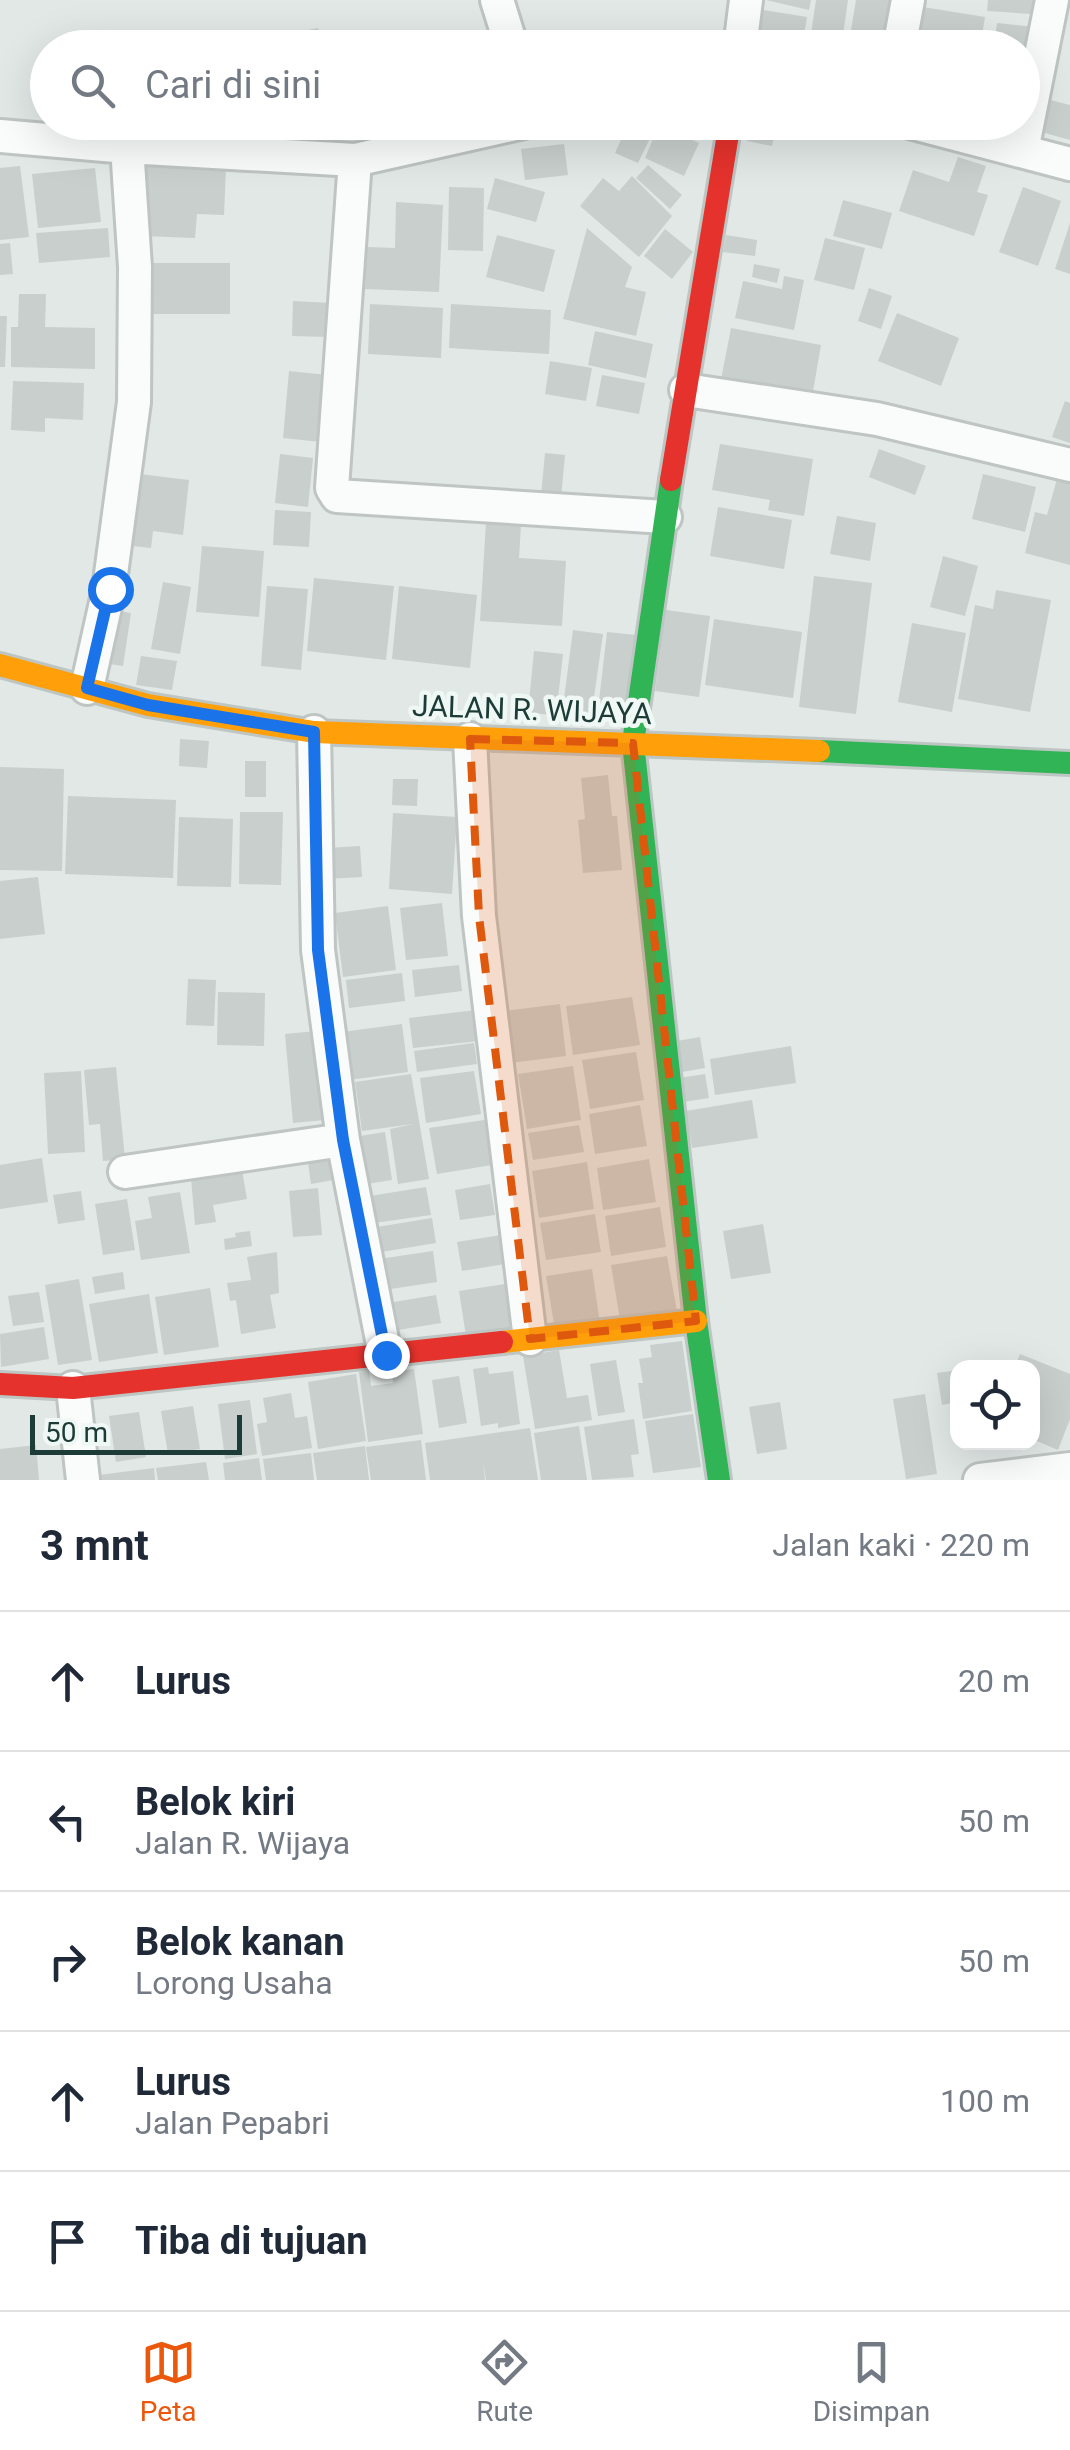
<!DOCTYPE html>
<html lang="id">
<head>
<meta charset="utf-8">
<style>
  body { margin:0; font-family:Roboto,sans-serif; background:#f6f6f7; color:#1f2937 }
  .controls { position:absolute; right:30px; bottom:30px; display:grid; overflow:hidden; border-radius:20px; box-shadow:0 10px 40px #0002 }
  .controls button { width:90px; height:90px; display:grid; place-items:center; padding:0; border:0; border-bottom:2px solid #e0e1e3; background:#fff; color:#1f2937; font:50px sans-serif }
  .scale { position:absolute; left:30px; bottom:25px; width:212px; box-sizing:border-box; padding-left:10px; border:5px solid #1e3c37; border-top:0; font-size:28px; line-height:35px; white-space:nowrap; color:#1e3c37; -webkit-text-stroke:8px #eff8f4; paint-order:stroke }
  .stop { position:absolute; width:30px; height:30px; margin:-22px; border:8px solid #1a73e8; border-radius:50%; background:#fff }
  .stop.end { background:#1a73e8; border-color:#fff; box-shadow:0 2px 10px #0008 }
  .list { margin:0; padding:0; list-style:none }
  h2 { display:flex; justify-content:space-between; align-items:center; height:130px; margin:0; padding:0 40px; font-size:42px }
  h2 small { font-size:32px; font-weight:400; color:#747a83 }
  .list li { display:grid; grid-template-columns:65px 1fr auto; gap:30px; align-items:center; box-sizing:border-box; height:140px; padding:0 40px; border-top:2px solid #e0e1e3 }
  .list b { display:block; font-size:38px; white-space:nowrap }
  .list p { margin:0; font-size:32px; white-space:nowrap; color:#747a83 }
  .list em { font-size:32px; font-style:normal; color:#747a83 }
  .icon { flex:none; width:55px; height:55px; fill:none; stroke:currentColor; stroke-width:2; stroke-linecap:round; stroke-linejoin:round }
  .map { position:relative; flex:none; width:1070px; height:1480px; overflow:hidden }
  .search { position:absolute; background:#fff; box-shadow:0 10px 40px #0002; left:30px; right:30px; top:30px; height:110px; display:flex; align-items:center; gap:25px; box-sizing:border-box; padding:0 35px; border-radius:55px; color:#747a83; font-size:38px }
  .sheet { height:830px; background:#fff }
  nav { display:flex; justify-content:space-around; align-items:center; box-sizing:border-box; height:140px; border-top:2px solid #e0e1e3; background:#fff; font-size:28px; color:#747a83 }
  nav a { display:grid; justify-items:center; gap:5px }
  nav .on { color:#ea580c }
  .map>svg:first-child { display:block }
  .building { fill:#c8cfcd }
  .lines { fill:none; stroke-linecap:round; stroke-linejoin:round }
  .street-casing { stroke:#bec5c3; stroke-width:38 }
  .fast-casing { stroke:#bdc6c3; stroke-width:28 }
  .slow-casing { stroke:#bdc6c3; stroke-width:28 }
  .jam-casing { stroke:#bdc6c3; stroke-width:28 }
  .street { stroke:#fafcfb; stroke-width:32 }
  .fast { stroke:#30b455; stroke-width:22 }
  .slow { stroke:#ff9f0a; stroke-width:22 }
  .jam { stroke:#e5322d; stroke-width:22 }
  .route { stroke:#1a73e8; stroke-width:12 }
  .marked { fill:#de580e; fill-opacity:0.2; stroke:#de580e; stroke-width:8; stroke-dasharray:20 12; stroke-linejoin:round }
  .labels { text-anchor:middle; stroke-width:9; stroke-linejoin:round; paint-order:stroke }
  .street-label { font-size:30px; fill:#1e3c37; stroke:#eff8f4 }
</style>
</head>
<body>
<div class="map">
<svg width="1070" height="1480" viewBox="0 0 1070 1480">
  <rect width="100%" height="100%" fill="#e1e8e6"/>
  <path class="building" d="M766,0H811L809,10Z
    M816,0H848L841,48H809Z
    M856,0H896L889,48L849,42Z
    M988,0H1047V15L987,11Z
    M923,7L985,17L980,48H916Z
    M757,9L807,17L802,48H751Z
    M997,23L1035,27L1022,100V48H994Z
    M318,28L321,48H259L257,40Z
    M1046,99L1070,105V140L1038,131Z
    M629,122L657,124L638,163L615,153Z
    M750,122H777L772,146L747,141Z
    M659,125L699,143L684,176L645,158Z
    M564,144L568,175L525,180L521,149Z
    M958,157L986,166L977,192L988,195L974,236L899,211L913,170L949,182Z
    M146,164L226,168L224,215L197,214L195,238L142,236Z
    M648,165L682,195L670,209L636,178Z
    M20,166L29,237L0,240V168Z
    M95,168L101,222L38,228L32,174Z
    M632,176L672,216L639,257L580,206L603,178L619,191Z
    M495,178L545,192L536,222L487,209Z
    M449,187L484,188L483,251L448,250Z
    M1023,187L1061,201L1038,266L999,252Z
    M843,200L892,213L882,249L833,236Z
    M396,202L443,205L439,292L365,289L367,247L395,248Z
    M1070,223V274L1055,269Z
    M108,228L110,257L39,263L36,233Z
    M587,228L632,267L625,287L646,292L636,336L563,319Z
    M665,229L693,252L672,279L644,256Z
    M497,235L555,250L544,292L486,277Z
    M726,235L757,240L755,256L723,252Z
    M825,238L865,248L854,290L814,280Z
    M10,243L13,274L0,275V244Z
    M152,263H230V314H152Z
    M754,264L780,269L777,283L752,277Z
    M784,276L804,280L794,330L735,318L743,281L782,289Z
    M869,288L892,296L881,329L858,321Z
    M19,294H46L45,327L95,328V369L11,367V327H18Z
    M293,301L331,303L329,337L292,336Z
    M370,304L443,308L441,358L368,354Z
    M451,304L551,310L549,354L449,348Z
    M897,313L959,338L941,386L878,361Z
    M0,316H7L5,367H0Z
    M731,328L821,345L811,403L720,385Z
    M595,331L653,344L646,378L588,365Z
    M550,361L592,368L586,401L545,394Z
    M289,371L327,375L321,442L283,438Z
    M602,375L645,383L639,414L596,406Z
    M13,381L84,383L83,420L45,418V432L11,430Z
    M1065,401L1070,403V443L1052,437Z
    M720,444L813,459L804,516L768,510L770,500L712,490Z
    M879,449L926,466L915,495L869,477Z
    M545,453L565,455L561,498L541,496Z
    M280,454L313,458L308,507L275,503Z
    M131,473L189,480L183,535L153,531L151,548L123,545Z
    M983,474L1036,487L1025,532L972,519Z
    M1057,479L1070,482V565L1025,553L1035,512L1047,515Z
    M718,507L792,520L784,569L710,556Z
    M275,510L311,512L309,547L273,545Z
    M837,516L876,523L870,561L830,554Z
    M486,522L521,524L519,558L566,561L562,626L480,621Z
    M202,546L264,551L259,617L196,612Z
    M943,556L978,566L965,616L930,607Z
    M814,576L872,583L856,714L799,707Z
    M314,578L394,586L386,660L307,651Z
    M163,582L191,587L180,654L151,649Z
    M267,586L308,589L301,670L261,666Z
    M399,586L477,595L470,668L392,659Z
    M996,590L1051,600L1030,712L958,699L975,605L993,609Z
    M110,610L131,613L123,666L103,663Z
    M666,610L710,616L699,697L655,691Z
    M714,619L802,632L793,698L705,685Z
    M912,623L966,633L952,712L898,702Z
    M573,630L603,634L591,718L562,714Z
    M607,632L636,635L627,722L597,718Z
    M534,651L563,654L556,716L528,712Z
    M141,656L177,661L172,690L136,685Z
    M180,739L209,741L207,768L179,766Z
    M245,761H266V797H245Z
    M0,767L64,769L62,871L0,870Z
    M608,775L612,816H617L622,870L583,873L578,820L585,819L581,778Z
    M393,779H418L417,806L392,805Z
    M68,796L176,800L173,878L65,874Z
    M240,812H283L281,885L239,884Z
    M393,813L457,817L452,894L389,889Z
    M179,817L233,819L231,887L177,886Z
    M360,846L362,877L327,879L326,848Z
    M38,877L45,934L0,939V881Z
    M442,903L448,956L406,960L400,908Z
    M388,906L396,970L343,977L335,913Z
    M459,965L462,991L415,997L412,970Z
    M402,973L405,1001L349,1008L346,980Z
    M188,979L216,980L214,1026L186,1025Z
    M218,992L265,993L264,1046L217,1045Z
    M632,997L640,1045L573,1055L566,1006Z
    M560,1004L566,1056L510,1063L504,1011Z
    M476,1010L479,1041L413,1048L409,1018Z
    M402,1024L408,1072L349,1080L342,1032Z
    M317,1031L325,1120L293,1123L285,1034Z
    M700,1037L705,1068L682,1072L677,1041Z
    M474,1043L477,1064L417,1072L414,1051Z
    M791,1046L796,1083L715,1095L710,1059Z
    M636,1052L644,1100L590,1109L582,1060Z
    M573,1066L581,1120L527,1129L518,1074Z
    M116,1067L125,1159L103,1161L100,1124L89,1125L84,1070Z
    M81,1071L85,1152L48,1154L44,1073Z
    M474,1071L481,1114L426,1123L420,1078Z
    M411,1074L429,1179L398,1184L390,1129L413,1124L362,1131L355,1082Z
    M705,1074L709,1098L683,1102L679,1078Z
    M752,1100L758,1138L692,1148L686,1111Z
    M640,1105L647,1146L595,1154L589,1114Z
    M491,1119L498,1164L437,1174L429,1128Z
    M579,1125L584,1152L533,1160L528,1133Z
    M385,1132L392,1180L367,1184L360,1136Z
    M334,1152L339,1179L311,1184L307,1156Z
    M42,1158L48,1202L0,1209V1165Z
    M649,1159L656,1202L603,1210L597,1168Z
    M587,1162L594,1209L539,1218L532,1171Z
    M242,1170L247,1199L213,1205L216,1222L195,1225L191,1178Z
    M490,1184L495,1215L460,1220L455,1190Z
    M426,1187L431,1215L374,1223L370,1196Z
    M318,1188L322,1235L293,1237L289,1191Z
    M81,1191L85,1220L58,1224L53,1195Z
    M180,1192L190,1253L141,1260L135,1221L152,1218L148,1197Z
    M127,1199L135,1250L103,1255L95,1204Z
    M660,1207L666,1247L611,1256L605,1216Z
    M595,1214L601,1252L546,1260L540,1223Z
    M432,1218L436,1243L381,1252L377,1227Z
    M763,1224L771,1273L731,1279L723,1231Z
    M250,1231L252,1246L225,1250L224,1239L236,1237L235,1233Z
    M501,1235L505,1264L462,1271L457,1242Z
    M433,1251L437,1282L384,1290L379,1259Z
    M277,1252L279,1293L270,1295L276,1328L241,1334L236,1300L230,1301L227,1283L251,1280L247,1257Z
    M667,1256L677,1311L620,1320L611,1265Z
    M592,1269L600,1323L555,1330L546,1276Z
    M123,1272L125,1289L95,1294L92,1277Z
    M79,1279L92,1360L58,1365L45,1285Z
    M505,1284L512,1329L466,1336L459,1291Z
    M210,1288L219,1347L164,1355L155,1297Z
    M39,1292L44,1322L13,1326L8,1296Z
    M149,1294L158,1353L99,1362L89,1304Z
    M436,1295L441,1323L392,1331L388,1303Z
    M44,1327L49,1359L1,1367L0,1334Z
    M682,1341L692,1411L643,1419L638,1383H643L639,1359L652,1357L650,1345Z
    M559,1350L567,1398L588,1395L592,1420L535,1429L523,1356Z
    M1020,1354L1070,1374V1419L1058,1450L1032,1439V1368H1014Z
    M616,1360L625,1412L598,1416L590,1364Z
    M488,1367L489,1374L513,1371L520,1424L498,1428V1423L481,1426L473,1369Z
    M414,1369L423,1434L368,1442L359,1372L369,1370L371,1386L393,1383L392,1372Z
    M958,1370V1402L942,1405L937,1373Z
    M356,1374L366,1441L318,1449L308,1382Z
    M459,1376L467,1423L439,1428L432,1380Z
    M291,1393L295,1418L307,1416L312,1448L262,1456L257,1424L267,1422L263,1398Z
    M925,1394L937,1474L906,1479L893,1399Z
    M250,1400L257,1454L225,1459L218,1404Z
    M780,1402L787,1449L757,1454L749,1407Z
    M193,1406L200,1449L168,1454L161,1411Z
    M139,1412L146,1457L116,1462L109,1416Z
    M693,1414L701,1467L653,1473L645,1421Z
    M634,1419L639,1454L631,1455L634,1477L592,1480L584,1427Z
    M579,1426L587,1480H541L534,1433Z
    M530,1428L538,1480H486L483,1462L485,1480H430L425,1443Z
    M421,1440L426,1480H371L366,1447Z
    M36,1445L39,1480H0V1449Z
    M365,1446L369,1480H317L313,1453Z
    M311,1453L314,1480H266L263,1459Z
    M259,1458L262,1480H225L223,1463Z
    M206,1462L209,1480H158L156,1468Z
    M154,1468L155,1480H91V1476Z"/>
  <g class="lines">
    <g class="street-casing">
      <path id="street" d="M497,0L512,48
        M740,48L746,0
        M899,48L908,0
        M910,122L1070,164
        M0,136L127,147L355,160L524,122
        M1022,151L1052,0
        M355,160L332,488L337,496L665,517
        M686,390L877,419L1070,465
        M87,688L109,589L134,402L135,267L127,147
        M314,732L318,950L343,1140L385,1355
        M470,739L479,916L530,1339
        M125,1172L343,1140
        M73,1388L83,1480
        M980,1480L1070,1469"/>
    </g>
    <g class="fast-casing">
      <path id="fast" d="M671,480L633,743L696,1321L719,1480
        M819,751L1070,763"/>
    </g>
    <g class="slow-casing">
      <path id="slow" d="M0,665L148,705L314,732L819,751
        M502,1342L696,1321"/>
    </g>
    <g class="jam-casing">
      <path id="jam" d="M671,480L730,122
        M0,1384L73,1388L502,1342"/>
    </g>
    <use href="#street" class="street"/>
    <use href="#fast" class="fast"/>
    <use href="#slow" class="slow"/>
    <use href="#jam" class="jam"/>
  </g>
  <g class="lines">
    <path class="route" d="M110,589L87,688L148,705L314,732L318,950L343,1140L386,1355"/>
  </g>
  <path class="marked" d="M470,739L633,743L696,1321L530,1339L479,916Z"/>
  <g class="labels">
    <g class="street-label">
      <text transform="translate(532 710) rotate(2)" y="10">JALAN R. WIJAYA</text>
    </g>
  </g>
</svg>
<div class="controls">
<button><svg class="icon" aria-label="locate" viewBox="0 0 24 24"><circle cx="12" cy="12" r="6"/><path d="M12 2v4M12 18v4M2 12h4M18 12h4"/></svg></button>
</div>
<div class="scale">50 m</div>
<div class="stop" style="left:110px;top:589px"></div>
<div class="stop end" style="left:386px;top:1355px"></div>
<div class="search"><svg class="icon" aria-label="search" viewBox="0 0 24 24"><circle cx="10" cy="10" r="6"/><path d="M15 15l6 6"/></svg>Cari di sini</div>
</div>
<section class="sheet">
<h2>3 mnt<small>Jalan kaki · 220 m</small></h2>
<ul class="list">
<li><svg class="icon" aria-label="ahead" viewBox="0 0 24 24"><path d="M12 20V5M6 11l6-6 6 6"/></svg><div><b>Lurus</b></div><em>20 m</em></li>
<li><svg class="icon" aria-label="left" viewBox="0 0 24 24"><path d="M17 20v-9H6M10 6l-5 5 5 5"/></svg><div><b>Belok kiri</b><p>Jalan R. Wijaya</p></div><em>50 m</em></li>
<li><svg class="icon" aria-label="right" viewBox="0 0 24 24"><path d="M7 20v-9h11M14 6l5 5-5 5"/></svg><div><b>Belok kanan</b><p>Lorong Usaha</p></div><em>50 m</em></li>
<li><svg class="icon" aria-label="ahead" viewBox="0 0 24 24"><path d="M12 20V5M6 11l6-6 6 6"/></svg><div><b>Lurus</b><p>Jalan Pepabri</p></div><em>100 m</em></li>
<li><svg class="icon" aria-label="arrive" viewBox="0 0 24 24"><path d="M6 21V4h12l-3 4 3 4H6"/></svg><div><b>Tiba di tujuan</b></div></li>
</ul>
</section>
<nav>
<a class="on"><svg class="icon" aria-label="map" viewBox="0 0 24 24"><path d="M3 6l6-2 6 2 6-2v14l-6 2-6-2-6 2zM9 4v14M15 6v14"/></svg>Peta</a>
<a><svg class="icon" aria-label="directions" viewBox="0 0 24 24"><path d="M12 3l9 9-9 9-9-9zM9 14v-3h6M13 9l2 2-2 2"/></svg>Rute</a>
<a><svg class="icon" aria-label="saved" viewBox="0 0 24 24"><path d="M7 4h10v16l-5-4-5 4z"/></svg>Disimpan</a>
</nav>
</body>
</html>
